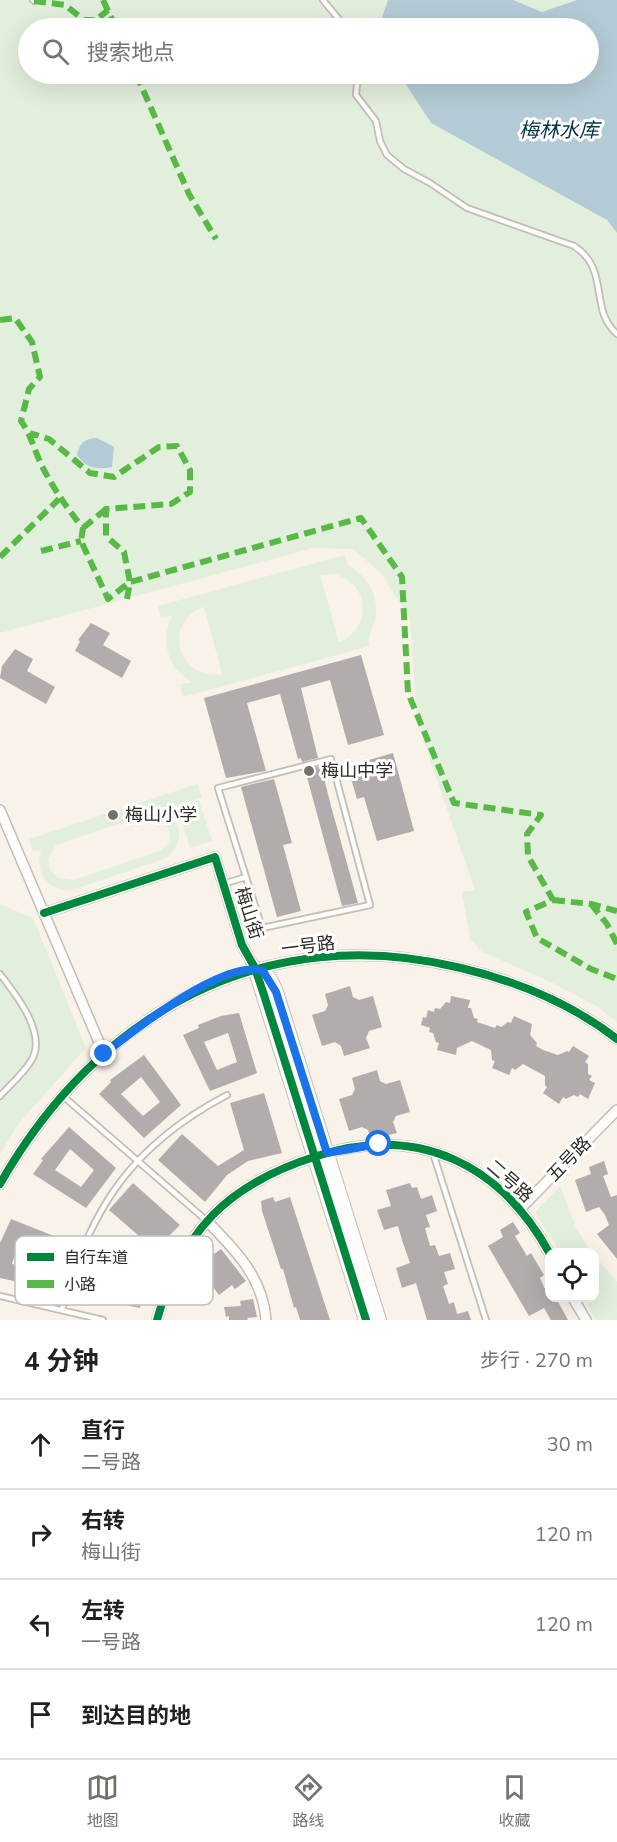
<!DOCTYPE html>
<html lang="zh">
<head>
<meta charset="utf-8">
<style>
  body { margin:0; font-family:"Nunito Sans","Noto Sans SC",sans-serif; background:#f2f2f2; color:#202124 }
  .controls { position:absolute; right:18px; bottom:18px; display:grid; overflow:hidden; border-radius:12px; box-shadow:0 6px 24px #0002 }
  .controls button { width:54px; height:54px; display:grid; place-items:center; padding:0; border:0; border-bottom:2px solid #e0e0e0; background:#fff; color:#202124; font:30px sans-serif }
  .stop { position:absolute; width:18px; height:18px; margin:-14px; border:4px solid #1a73e8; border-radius:50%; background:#fff }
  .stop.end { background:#1a73e8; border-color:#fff; box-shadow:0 2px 6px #0008 }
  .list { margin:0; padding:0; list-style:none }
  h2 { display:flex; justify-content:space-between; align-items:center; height:78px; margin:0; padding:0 24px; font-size:26px }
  h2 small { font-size:20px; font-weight:400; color:#757577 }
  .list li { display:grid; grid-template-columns:39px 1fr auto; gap:18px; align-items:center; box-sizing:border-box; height:90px; padding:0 24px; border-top:2px solid #e0e0e0 }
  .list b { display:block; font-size:22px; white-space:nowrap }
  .list p { margin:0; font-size:20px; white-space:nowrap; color:#757577 }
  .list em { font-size:20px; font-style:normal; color:#757577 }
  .icon { flex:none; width:33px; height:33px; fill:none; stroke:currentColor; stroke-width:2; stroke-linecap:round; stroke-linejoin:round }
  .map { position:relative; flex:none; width:617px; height:1320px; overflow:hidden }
  .search { position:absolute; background:#fff; box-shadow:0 6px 24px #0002; left:18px; right:18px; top:18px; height:66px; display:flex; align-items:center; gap:15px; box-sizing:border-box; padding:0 21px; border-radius:33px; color:#757577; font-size:22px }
  .sheet { height:438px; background:#fff }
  nav { display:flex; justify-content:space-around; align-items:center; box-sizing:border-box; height:84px; border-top:2px solid #e0e0e0; background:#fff; font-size:16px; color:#757577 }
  nav a { display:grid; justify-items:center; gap:3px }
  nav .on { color:#75716a }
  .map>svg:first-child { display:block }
  .green { fill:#e3efdd; fill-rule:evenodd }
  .water { fill:#b3cbd5 }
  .building { fill:#b3acac; fill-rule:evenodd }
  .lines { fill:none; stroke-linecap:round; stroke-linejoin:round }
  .lane-casing { stroke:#c2bdb6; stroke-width:8 }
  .street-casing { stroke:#c2bdb6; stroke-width:12 }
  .secondary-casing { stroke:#c2bdb6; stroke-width:16 }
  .lane { stroke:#fefdfc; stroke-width:4.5 }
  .street { stroke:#fefdfc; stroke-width:9 }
  .secondary { stroke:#fefdfc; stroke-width:14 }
  .quiet { stroke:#58b947; stroke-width:6; stroke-dasharray:12 6; stroke-linecap:butt }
  .cycleway-casing { stroke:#fff; stroke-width:11 }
  .cycleway { stroke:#00873e; stroke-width:8 }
  .route { stroke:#1a73e8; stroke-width:8 }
  .poi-dot { fill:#75716a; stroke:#fff; stroke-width:2 }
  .labels { text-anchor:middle; stroke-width:6; stroke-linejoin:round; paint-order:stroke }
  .poi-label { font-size:18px; fill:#2f2b25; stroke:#fff; text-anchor:start }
  .street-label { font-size:18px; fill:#2f2b25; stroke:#fff }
  .water-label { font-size:20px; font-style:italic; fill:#003246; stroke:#fff }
  .key { fill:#fff; stroke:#c1bfbe; stroke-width:1.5 }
  .key-label { font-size:16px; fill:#2f2b25 }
</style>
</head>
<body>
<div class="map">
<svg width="617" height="1320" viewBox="0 0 617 1320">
  <rect width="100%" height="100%" fill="#f8f2e9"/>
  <path class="green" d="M0,0H388L382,17L385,28H28V74H399L431,123L607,220L617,233V1022L598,1007L553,983L482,952L470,938L462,892L475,890L417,722L410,619L381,573L353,549L313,548L0,633Z
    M510,0H577L542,12Z
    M345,555L348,565C368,576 380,597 375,620C372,631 367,635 370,646L183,697L180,685L191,682C167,667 160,640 172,616L161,618L158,606ZM334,574C370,583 373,628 339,642L320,575ZM203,607H204L222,674C178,681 162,623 203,607Z
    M197,784L202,797L165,809C182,823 185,842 167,858L69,891C46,888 35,872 41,850L33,852L29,839ZM144,815L161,817L170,831L169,842L162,850L74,880L58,878L50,870L48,859L56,845Z
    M199,800L212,841L190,848L177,807Z
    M0,904L33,918L86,1048L19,1123L0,1154Z
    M560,1186L576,1228L591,1252H560L535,1212Z
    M595,1257L617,1282V1320H596L584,1298H594Z"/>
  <path class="water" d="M388,0H513L542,12L577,0H617V233L607,220L431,123L399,74H588V28H385L382,17Z
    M97,438L114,447L112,467C97,470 86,468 77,455C80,443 83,439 97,438Z"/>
  <path class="building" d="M91,623L110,633L103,645L131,661L122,678L75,651L80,641L78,640Z
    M15,649L33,659L27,671L55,687L46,704L0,678L2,666Z
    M361,655L384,735L348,745L330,680L301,688L318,758L302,762L301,758L298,759L280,694L247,703L266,771L226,778L204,698Z
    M393,753L414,831L377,841L364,797L357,799L350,775L358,773L355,764Z
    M321,766L331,806L358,903L342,906L314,803L305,770Z
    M274,779L292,843L283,845L301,911L277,917L241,787Z
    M350,986L353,997L359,1000L373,996L382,1027L369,1031L366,1038L370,1048L344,1056L341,1046L335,1042L322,1046L312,1015L325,1011L328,1005L325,994Z
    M451,996L470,1000L468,1008H471L474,1018L478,1019L477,1022L495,1028L497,1025L501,1027L508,1022L511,1023L514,1016L532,1024L530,1035L537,1043L536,1046L543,1050L558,1055L567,1051L569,1052L573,1046L589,1056L585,1062L588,1064V1074L592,1076L589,1080L595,1083L588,1099L580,1094L578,1097L574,1095L566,1099L563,1097L559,1104L543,1093L547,1087L545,1085V1076L523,1064L515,1070L512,1068L509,1075L492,1068L495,1061L492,1060L491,1050L472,1041L457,1048L456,1055L437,1050L439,1043L436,1042L433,1033L429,1032L430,1028L421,1025L423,1017L426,1018L428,1010L434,1012L435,1008L440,1009L446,1002L450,1003Z
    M239,1013L257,1073L210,1091L183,1035L199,1028L198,1025L221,1016ZM228,1033L237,1062L217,1070L204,1042Z
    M144,1055L181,1105L144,1138L99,1094L111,1082L110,1080ZM141,1077L160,1102L143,1116L121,1094Z
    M377,1070L380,1081L386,1084L400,1080L410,1112L396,1116L393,1122L397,1133L371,1139L368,1130L362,1127L349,1131L339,1099L352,1095L355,1089L352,1078Z
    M264,1093L282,1153L248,1161L227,1175L205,1202L158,1160L182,1134L218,1166L244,1150L230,1103Z
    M69,1127L116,1168L86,1208L33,1174L43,1160L41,1159ZM70,1149L94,1170L81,1187L55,1170Z
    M604,1161L608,1174L603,1176L611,1197L617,1195V1259L597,1234L609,1225L605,1215L599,1207L586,1212L575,1180L591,1174L589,1167Z
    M133,1183L180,1225L155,1250L144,1273L140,1308L79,1296L85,1261L133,1270L146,1242L109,1210Z
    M410,1183L412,1188L417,1187L421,1199L432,1195L437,1211L426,1215L430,1227L425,1228L430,1246L435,1245L439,1256L450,1253L455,1269L444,1272L448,1284L443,1286L449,1304L454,1302L457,1314L468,1311L471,1320H427L416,1283L402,1288L396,1268L410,1263L402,1240L398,1226L384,1230L377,1210L391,1206L386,1190Z
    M273,1197L275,1202L290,1197L330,1320H300L296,1307L294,1308L283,1269H281L262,1211L261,1201Z
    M11,1219L69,1242L54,1290L0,1278V1243ZM20,1239L49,1251L43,1271L12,1264Z
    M513,1222L520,1233L515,1236L527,1256L531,1253L544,1275L540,1278L549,1298H556L568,1320H551L544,1308L529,1316L488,1246L503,1237L500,1230Z
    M221,1249L246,1281L235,1289L232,1285L219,1295L201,1271L213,1261L210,1257Z
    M253,1299L257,1317L247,1318L248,1320H229V1316L226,1317L224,1307L241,1306L240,1301Z"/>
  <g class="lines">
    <g class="lane-casing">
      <path id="lane" d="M33,0L34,1
        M323,0L346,28
        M358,74L356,95L376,121L380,141L387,155L404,169L430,183L467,208L574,246C611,270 588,308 617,334
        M331,759L370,905L262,928L218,788Z
        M223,884L246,877
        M0,974C16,995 48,1034 31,1061C23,1074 10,1085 0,1096
        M64,1097L207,1221
        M433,1153L486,1320
        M0,1296L103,1320
        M62,1310C90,1208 132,1145 227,1095"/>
    </g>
    <g class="street-casing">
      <path id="street" d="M0,810L104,1054
        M44,913L215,857L242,945L255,968
        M0,1184C98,1012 264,920 461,968C516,981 572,1004 617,1039
        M521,1208L617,1110
        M207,1221C235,1250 263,1277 266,1320
        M573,1298L586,1320
        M157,1320C182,1230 228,1184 317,1156C418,1124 500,1163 550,1254"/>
    </g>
    <g class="secondary-casing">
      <path id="secondary" d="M255,968C268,973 271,980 276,992L379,1320
        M255,968L366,1320"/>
    </g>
    <use href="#lane" class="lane"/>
    <use href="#street" class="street"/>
    <use href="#secondary" class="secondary"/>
    <path class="quiet" d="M103,0L116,28
      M34,1L65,5L84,20H96L108,10
      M136,74L189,194L216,239
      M0,320L15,318L32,342L40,377L29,389L21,421C31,435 34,449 41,464C53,488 66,507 83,528L81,541L108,599L130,582L124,552L106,536V509L171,504L190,492V470L177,446L159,447L114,477L90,473L49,439L30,433
      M83,528L106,509
      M41,551L81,541
      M0,557L59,499
      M127,599L130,582L361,518L402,577L408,693L454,803L541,815L527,834L528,856L553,900L526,912L537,938L591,969L617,979
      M553,900L591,904L617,911
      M591,904L607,924L617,944"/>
    <g class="cycleway-casing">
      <path id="cycleway" d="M44,913L215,857L242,945L255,968L264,995L366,1320
        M0,1184C98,1012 264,920 461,968C516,981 572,1004 617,1039
        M157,1320C182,1230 228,1184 317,1156C418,1124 500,1163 550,1254"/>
    </g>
    <use href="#cycleway" class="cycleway"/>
  </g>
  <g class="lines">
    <path class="route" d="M104,1054C134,1030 225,959 263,971L276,992L327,1153L379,1144"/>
  </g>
  <g class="poi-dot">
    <circle cx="309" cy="771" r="6"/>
    <circle cx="113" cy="815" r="6"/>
  </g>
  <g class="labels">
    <g class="poi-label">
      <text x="321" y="777">梅山中学</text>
      <text x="125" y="821">梅山小学</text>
    </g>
    <g class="street-label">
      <text transform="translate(249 913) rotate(72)" y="6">梅山街</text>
      <text transform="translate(308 946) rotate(-7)" y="6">一号路</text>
      <text transform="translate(569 1159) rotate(-46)" y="6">五号路</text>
      <text transform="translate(510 1181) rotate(41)" y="6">二号路</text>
    </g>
    <g class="water-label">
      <text x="559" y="137">梅林水库</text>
    </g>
  </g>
  <rect x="15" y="1236" width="198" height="69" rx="9" class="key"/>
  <rect x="27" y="1253" width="27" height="8" fill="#00873e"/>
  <rect x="27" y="1280" width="27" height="8" fill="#58b947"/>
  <g class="key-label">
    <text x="64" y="1263">自行车道</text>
    <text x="64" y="1290">小路</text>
  </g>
</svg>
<div class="controls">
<button><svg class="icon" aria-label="locate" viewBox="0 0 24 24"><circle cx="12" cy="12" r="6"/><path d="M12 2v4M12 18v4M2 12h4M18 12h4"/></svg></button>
</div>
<div class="stop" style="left:379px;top:1144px"></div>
<div class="stop end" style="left:104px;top:1054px"></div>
<div class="search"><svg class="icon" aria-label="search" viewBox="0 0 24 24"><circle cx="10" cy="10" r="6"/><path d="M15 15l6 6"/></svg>搜索地点</div>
</div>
<section class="sheet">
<h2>4 分钟<small>步行 · 270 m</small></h2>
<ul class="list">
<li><svg class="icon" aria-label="ahead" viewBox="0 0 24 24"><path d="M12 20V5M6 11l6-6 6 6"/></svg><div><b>直行</b><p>二号路</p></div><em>30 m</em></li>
<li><svg class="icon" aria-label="right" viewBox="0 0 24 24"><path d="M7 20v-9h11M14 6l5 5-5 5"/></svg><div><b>右转</b><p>梅山街</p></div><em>120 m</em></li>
<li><svg class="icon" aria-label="left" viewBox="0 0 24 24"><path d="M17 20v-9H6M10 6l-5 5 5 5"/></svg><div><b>左转</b><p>一号路</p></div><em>120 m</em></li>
<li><svg class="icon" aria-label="arrive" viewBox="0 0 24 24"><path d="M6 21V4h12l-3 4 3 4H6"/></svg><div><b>到达目的地</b></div></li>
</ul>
</section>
<nav>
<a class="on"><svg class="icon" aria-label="map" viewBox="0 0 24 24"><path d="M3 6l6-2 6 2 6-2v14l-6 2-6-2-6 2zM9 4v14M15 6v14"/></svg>地图</a>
<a><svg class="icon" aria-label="directions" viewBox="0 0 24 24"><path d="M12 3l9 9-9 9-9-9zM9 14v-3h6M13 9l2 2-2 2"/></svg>路线</a>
<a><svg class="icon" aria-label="saved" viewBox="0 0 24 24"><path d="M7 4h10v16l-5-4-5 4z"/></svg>收藏</a>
</nav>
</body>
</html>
